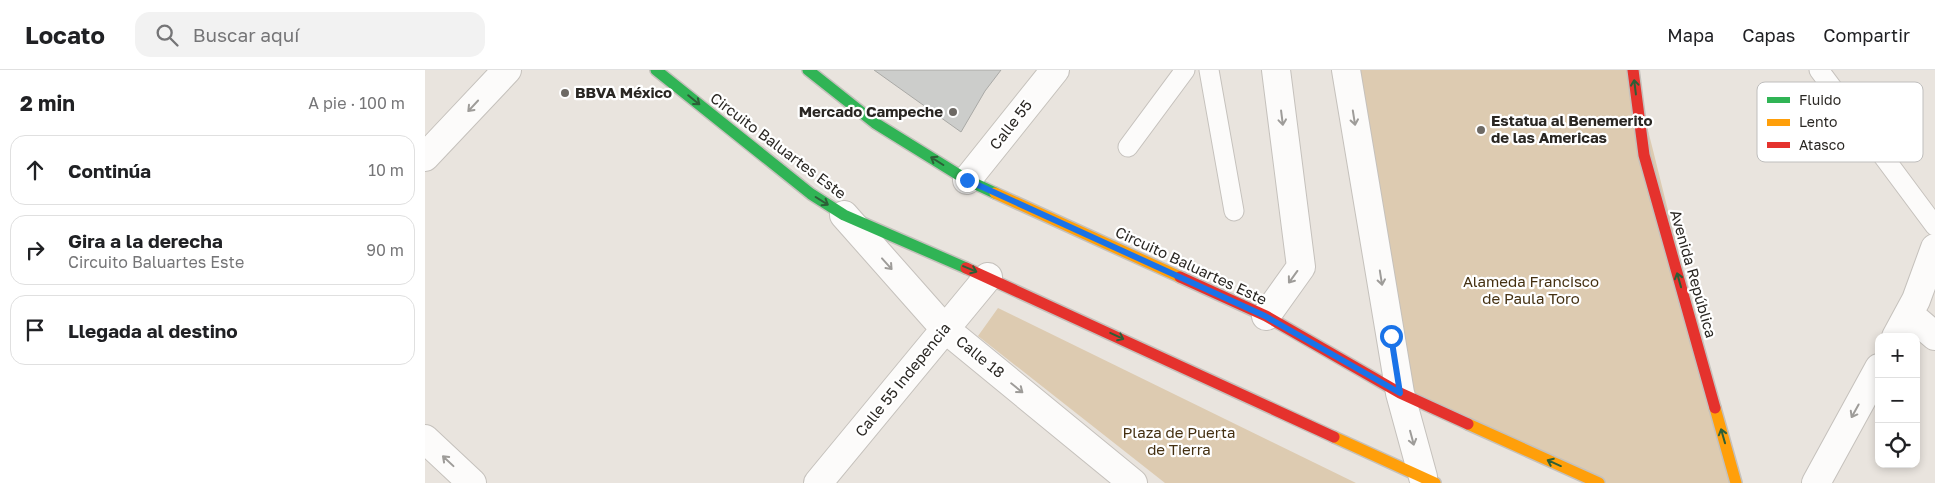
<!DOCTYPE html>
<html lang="es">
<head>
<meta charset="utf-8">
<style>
  body { margin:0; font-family:"Golos Text",sans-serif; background:#f2f2f2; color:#202124 }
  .controls { position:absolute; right:15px; bottom:15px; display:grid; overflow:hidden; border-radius:10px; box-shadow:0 2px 8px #0003 }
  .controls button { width:45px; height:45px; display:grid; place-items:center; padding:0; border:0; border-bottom:1px solid #e0e0e0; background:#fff; color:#202124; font:25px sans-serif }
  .stop { position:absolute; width:15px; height:15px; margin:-11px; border:4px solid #1a73e8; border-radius:50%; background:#fff }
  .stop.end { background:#1a73e8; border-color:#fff; box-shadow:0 1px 5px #0008 }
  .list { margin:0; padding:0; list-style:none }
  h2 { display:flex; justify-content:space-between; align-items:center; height:65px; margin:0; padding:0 20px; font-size:21px }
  h2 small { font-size:16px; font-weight:400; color:#757577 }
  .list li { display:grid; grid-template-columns:32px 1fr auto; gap:15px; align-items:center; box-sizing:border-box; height:70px; margin:0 10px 10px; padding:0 10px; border:1px solid #e0e0e0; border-radius:15px }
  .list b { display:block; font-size:19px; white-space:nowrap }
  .list p { margin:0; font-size:16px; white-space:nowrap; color:#757577 }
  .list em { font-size:16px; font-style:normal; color:#757577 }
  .icon { flex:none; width:28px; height:28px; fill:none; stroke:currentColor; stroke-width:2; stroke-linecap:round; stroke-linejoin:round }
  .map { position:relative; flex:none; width:1510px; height:413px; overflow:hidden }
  header { display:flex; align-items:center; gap:30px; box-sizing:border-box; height:70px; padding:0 25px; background:#fff; border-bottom:1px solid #e0e0e0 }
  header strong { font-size:24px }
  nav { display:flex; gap:28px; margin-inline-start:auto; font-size:18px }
  .search { width:350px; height:45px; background:#f2f2f2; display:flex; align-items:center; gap:12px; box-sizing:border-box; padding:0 18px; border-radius:15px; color:#757577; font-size:19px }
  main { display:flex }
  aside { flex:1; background:#fff }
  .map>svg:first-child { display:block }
  .green { fill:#ddcbb1 }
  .building { fill:#cccdcb; stroke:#a9a9a6 }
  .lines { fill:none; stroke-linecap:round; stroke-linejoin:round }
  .lane-casing { stroke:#c5c1bc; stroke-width:21 }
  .street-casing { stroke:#c5c1bc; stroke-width:30 }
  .fast-casing { stroke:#c5c1bc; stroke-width:14 }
  .slow-casing { stroke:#c5c1bc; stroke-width:14 }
  .jam-casing { stroke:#c5c1bc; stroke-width:14 }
  .lane { stroke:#fcfbfa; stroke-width:19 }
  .street { stroke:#fcfbfa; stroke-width:28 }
  .fast { stroke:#30b455; stroke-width:11 }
  .slow { stroke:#ff9f0a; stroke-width:11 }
  .jam { stroke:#e5322d; stroke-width:11 }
  .oneway { stroke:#2c5f37 }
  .oneway2 { stroke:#9e9c99 }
  .route { stroke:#1a73e8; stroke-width:6 }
  .poi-dot { fill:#6d6964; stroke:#fff; stroke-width:2 }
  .labels { text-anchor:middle; stroke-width:4.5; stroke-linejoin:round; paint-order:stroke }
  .poi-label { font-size:15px; font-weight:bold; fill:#2a2723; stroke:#fff; text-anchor:start }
  .street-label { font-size:15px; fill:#2a2723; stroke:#fff }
  .park-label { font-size:15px; fill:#443011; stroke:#fff }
  .key { fill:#fff; stroke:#bfbebd; stroke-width:1 }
  .key-label { font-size:14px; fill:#2a2723 }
</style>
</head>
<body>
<header>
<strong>Locato</strong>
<div class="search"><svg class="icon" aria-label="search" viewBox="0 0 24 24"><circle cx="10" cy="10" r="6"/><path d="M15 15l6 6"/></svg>Buscar aquí</div>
<nav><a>Mapa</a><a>Capas</a><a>Compartir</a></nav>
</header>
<main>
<aside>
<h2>2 min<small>A pie · 100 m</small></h2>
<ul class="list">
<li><svg class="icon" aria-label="ahead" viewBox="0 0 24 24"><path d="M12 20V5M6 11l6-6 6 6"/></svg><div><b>Continúa</b></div><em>10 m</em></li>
<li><svg class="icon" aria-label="right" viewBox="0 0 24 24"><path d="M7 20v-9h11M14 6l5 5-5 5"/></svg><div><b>Gira a la derecha</b><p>Circuito Baluartes Este</p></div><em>90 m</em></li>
<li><svg class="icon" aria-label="arrive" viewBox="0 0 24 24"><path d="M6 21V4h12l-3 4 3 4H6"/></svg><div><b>Llegada al destino</b></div></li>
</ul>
</aside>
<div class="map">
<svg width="1510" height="413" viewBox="0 0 1510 413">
  <rect width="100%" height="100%" fill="#e9e4de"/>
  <path class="green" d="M921,0H1208L1311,413H1174L975,323Z
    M573,238L931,413H740L553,266Z"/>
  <path class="building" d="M449,0H576L560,21L536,62Z"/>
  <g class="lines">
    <g class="lane-casing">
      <path id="lane" d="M784,0L809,141
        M1394,0L1510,156
        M703,77L760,0"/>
    </g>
    <g class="street-casing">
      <path id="street" d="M921,0L975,323L998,407
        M0,87L82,0
        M542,110L630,0
        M419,145L519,258L708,413
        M1484,244L1510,266
        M841,246L876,197L851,0
        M1471,267L1491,230L1510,178
        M0,369L47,413
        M393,413L563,207
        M1391,413L1454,298"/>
    </g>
    <g class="fast-casing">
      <path id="fast" d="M231,0L386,124L419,145L541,198
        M383,0L450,53L542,110L570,123"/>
    </g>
    <g class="slow-casing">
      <path id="slow" d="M570,123L755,207
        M1290,338L1311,413
        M1043,354L1174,413
        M909,367L1010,413"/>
    </g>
    <g class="jam-casing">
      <path id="jam" d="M1208,0L1219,85L1290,338
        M541,198L909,367
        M755,207L841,246L975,323L1043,354"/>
    </g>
    <use href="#lane" class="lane"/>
    <use href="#street" class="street"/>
    <use href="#fast" class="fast"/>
    <use href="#slow" class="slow"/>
    <use href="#jam" class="jam"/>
  </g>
  <defs><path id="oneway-shaft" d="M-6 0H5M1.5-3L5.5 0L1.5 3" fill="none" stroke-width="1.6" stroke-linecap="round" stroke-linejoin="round" transform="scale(1.25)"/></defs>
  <g class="oneway">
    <use href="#oneway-shaft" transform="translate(1210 17) rotate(-97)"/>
    <use href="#oneway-shaft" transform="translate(269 30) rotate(39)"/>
    <use href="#oneway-shaft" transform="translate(512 91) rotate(-148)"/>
    <use href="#oneway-shaft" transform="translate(397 131) rotate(32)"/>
    <use href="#oneway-shaft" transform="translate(545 199) rotate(23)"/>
    <use href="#oneway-shaft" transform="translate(1254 210) rotate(-106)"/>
    <use href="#oneway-shaft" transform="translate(692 266) rotate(25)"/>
    <use href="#oneway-shaft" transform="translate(1298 366) rotate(-106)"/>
    <use href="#oneway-shaft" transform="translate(1129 393) rotate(-156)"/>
  </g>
  <g class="oneway2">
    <use href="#oneway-shaft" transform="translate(48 36) rotate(133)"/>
    <use href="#oneway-shaft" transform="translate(857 48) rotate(83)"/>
    <use href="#oneway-shaft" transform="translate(929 48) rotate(81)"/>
    <use href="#oneway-shaft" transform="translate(462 194) rotate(48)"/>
    <use href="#oneway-shaft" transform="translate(868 207) rotate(126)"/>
    <use href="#oneway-shaft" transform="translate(956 208) rotate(81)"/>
    <use href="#oneway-shaft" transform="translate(592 318) rotate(39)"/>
    <use href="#oneway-shaft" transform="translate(1430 341) rotate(119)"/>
    <use href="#oneway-shaft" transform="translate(987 368) rotate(75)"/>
    <use href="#oneway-shaft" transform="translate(23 391) rotate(-137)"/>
  </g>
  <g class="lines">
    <path class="route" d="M542,110L840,246L975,323L966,266"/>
  </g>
  <g class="poi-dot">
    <circle cx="140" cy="23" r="5"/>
    <circle cx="528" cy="42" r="5"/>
    <circle cx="1056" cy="60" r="5"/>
  </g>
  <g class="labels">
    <g class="poi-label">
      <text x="150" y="28">BBVA México</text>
      <text x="518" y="47" text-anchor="end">Mercado Campeche</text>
      <text x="1066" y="56">Estatua al Benemerito<tspan x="1066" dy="17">de las Americas</tspan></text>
    </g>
    <g class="street-label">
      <text transform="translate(586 55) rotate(-52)" y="5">Calle 55</text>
      <text transform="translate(353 76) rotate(37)" y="5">Circuito Baluartes Este</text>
      <text transform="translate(766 196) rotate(25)" y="5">Circuito Baluartes Este</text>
      <text transform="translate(1268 204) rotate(74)" y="5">Avenida República</text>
      <text transform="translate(555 287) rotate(39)" y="5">Calle 18</text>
      <text transform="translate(478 310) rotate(-51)" y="5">Calle 55 Indepencia</text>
    </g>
    <g class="park-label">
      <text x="1106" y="217">Alameda Francisco<tspan x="1106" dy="17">de Paula Toro</tspan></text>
      <text x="754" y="368">Plaza de Puerta<tspan x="754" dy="17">de Tierra</tspan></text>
    </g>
  </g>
  <rect x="1332" y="12" width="166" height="80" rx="8" class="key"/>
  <rect x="1342" y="27" width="23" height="6" fill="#30b455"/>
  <rect x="1342" y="49" width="23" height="7" fill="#ff9f0a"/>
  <rect x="1342" y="72" width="23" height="6" fill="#e5322d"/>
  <g class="key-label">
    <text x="1374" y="35">Fluido</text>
    <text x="1374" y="57">Lento</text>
    <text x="1374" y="80">Atasco</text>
  </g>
</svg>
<div class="controls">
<button>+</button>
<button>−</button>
<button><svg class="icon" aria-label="locate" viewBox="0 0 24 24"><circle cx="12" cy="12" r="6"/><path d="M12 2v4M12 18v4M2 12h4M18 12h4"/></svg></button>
</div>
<div class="stop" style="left:966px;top:266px"></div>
<div class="stop end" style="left:542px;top:110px"></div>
</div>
</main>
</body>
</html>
